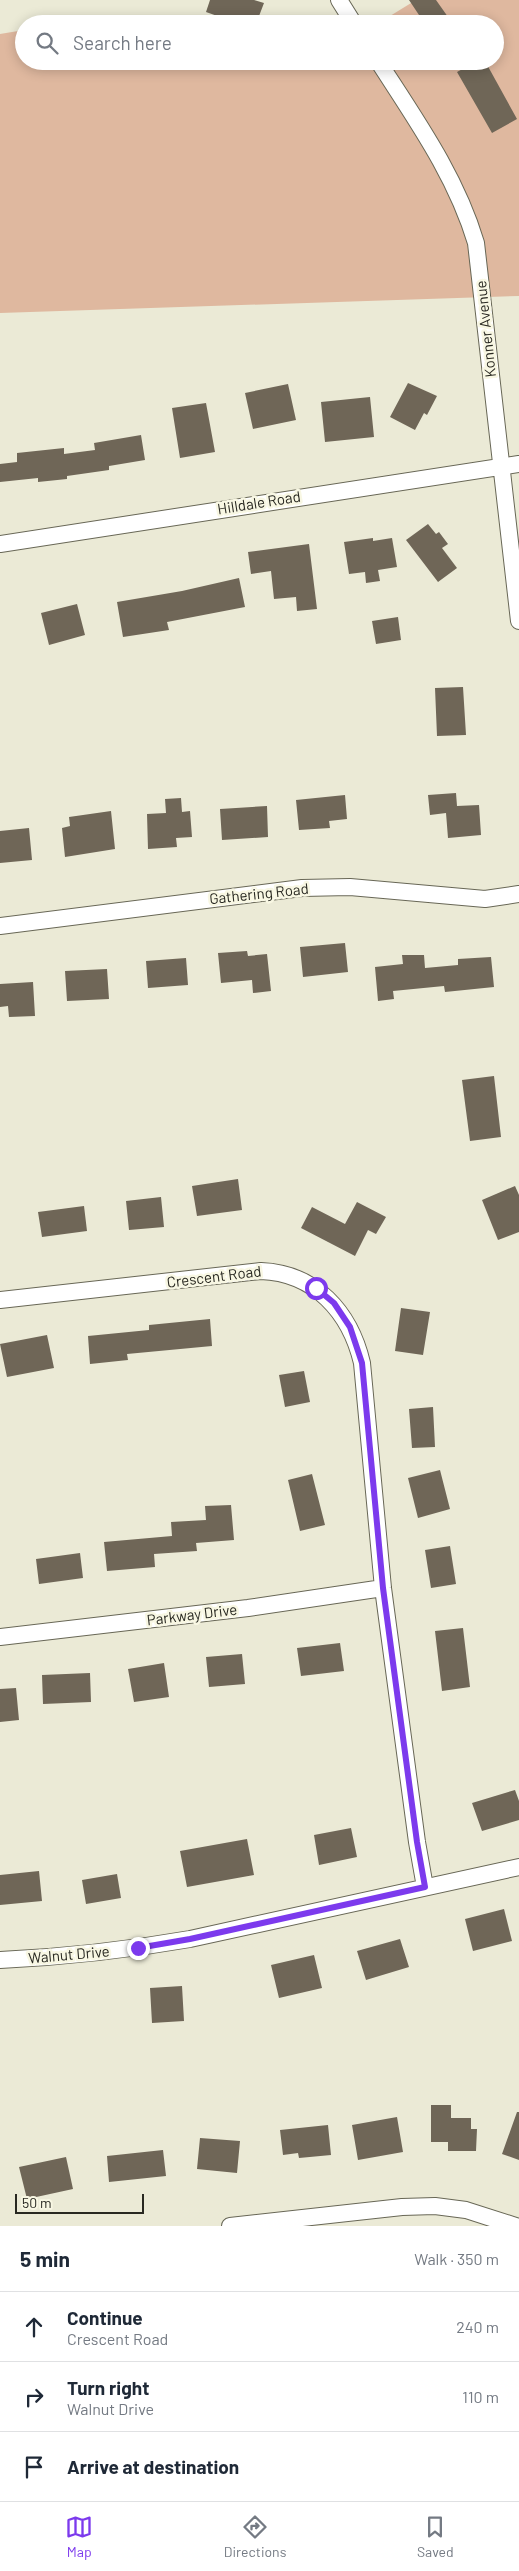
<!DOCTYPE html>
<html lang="en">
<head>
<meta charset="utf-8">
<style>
  body { margin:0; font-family:Barlow,sans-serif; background:#f2f2f3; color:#1f2937 }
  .scale { position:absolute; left:15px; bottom:12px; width:129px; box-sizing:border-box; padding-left:5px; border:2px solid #282821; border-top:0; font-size:14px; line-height:18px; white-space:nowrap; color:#282821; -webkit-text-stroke:4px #f8f7e3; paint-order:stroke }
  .stop { position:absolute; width:15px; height:15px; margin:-11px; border:4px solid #7c3aed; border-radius:50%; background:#fff }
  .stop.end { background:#7c3aed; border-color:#fff; box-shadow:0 1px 5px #0008 }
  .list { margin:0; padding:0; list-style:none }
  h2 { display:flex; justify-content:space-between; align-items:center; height:65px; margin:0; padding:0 20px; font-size:21px }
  h2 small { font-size:16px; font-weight:400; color:#747a83 }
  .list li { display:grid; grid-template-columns:32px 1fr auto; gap:15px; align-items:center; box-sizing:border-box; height:70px; padding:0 20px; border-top:1px solid #e0e1e3 }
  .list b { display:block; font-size:19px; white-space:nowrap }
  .list p { margin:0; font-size:16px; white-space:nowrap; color:#747a83 }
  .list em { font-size:16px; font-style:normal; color:#747a83 }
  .icon { flex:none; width:28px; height:28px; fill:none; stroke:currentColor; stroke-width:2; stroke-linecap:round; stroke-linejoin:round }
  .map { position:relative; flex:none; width:519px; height:2226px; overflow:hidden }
  .search { position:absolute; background:#fff; box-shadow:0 2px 12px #0003; left:15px; right:15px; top:15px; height:55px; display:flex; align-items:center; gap:12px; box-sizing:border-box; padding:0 18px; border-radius:28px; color:#747a83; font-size:19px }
  .sheet { height:275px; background:#fff }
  nav { display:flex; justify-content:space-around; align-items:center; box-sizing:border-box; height:70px; border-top:1px solid #e0e1e3; background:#fff; font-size:14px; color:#747a83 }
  nav a { display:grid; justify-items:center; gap:2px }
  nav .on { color:#7c3aed }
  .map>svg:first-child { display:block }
  .green { fill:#dfb89f }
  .building { fill:#6f6657 }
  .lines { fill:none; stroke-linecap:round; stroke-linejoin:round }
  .street-casing { stroke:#686756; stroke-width:18 }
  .street { stroke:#fff; stroke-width:16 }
  .route { stroke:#7c3aed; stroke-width:6 }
  .labels { text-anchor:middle; stroke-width:5; stroke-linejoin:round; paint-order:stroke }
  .street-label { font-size:15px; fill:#282821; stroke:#f8f7e3 }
</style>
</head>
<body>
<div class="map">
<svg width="519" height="2226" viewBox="0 0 519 2226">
  <rect width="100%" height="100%" fill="#ebead6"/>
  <path class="green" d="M416,0H519V296L0,313V34L24,30V61H495V24H377Z"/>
  <path class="building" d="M210,0H254L264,3L256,24H240L206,12Z
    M409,0H436L453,24H425Z
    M477,61H485L517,119L492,133L457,72Z
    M408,383L437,396L427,415L424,413L415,430L390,417Z
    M288,384L296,420L253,429L245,393Z
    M370,397L374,437L325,442L321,402Z
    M206,403L215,452L180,458L172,408Z
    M141,435L145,460L109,466V470L67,476V479L38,482V478L0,482V464L17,462V453L64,448V454L95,450L94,443Z
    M428,524L436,534L439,532L448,544L442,548L457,568L438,582L406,540Z
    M373,538V541L392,538L397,567L378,570L380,581L366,583L365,572L349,574L344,542Z
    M309,544L317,609L297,611L296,597L274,599L271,571L251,574L248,552Z
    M239,578L245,607L167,622L169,630L123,637L117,602L182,591Z
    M77,604L85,635L49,645L41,613Z
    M398,617L401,640L376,644L372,621Z
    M463,687L466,735L437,736L435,688Z
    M456,793L457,806L479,805L481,835L448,838L446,813L430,815L428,795Z
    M345,795L347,819L329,821L330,828L299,830L296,800Z
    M181,798L182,812L190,811L192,837L176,838L177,847L148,849L147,814L166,813L165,799Z
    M267,806L268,837L222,840L220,809Z
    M111,811L115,849L65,857L62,828L70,826L69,817Z
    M29,828L32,860L0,863V831Z
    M345,943L348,972L303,977L300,947Z
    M247,951L248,956L267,954L271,991L253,993L252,980L221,983L218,953Z
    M402,955H424L425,968L458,965V959L491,957L494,987L445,992L444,986L393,991L394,999L378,1001L375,967L403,964Z
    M186,958L188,985L148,988L146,961Z
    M107,969L109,999L67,1001L65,971Z
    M33,982L35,1016L9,1017L8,1006L0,1007V984Z
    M494,1076L501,1137L470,1141L462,1080Z
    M238,1179L242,1210L197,1216L192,1186Z
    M515,1186L519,1195V1232L498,1240L482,1200Z
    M161,1197L164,1227L129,1230L126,1201Z
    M357,1202L386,1217L376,1234L368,1230L355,1256L301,1228L312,1207L345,1224Z
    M84,1206L87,1231L42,1237L38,1212Z
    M401,1308L430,1312L423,1355L395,1351Z
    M210,1319L212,1346L127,1354L128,1360L90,1364L88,1336L149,1330V1325Z
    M47,1335L54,1368L7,1377L0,1344Z
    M304,1371L310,1402L285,1407L279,1375Z
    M433,1407L435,1447L412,1448L409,1409Z
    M440,1470L450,1509L418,1518L408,1478Z
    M312,1474L325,1525L300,1531L288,1480Z
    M231,1505L234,1540L196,1543L197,1551L154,1554L155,1567L107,1571L104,1542L172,1536L171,1522L206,1520L205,1506Z
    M450,1546L456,1584L431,1588L425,1550Z
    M80,1553L83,1578L39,1584L36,1559Z
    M463,1628L470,1687L442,1691L435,1631Z
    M340,1643L344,1671L301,1676L297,1648Z
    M242,1654L245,1684L209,1687L206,1657Z
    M164,1663L169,1697L134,1702L128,1669Z
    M90,1673L91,1702L43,1704L42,1675Z
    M16,1688L19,1720L0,1722V1689Z
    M515,1790L519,1801V1820L482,1831L472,1803Z
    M351,1828L357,1857L319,1865L314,1835Z
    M247,1839L254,1875L187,1887L180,1851Z
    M39,1871L42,1901L0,1905V1875Z
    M117,1874L121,1898L86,1904L82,1880Z
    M504,1909L512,1941L473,1951L465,1919Z
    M400,1939L409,1967L366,1980L357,1951Z
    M314,1955L322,1988L279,1998L271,1965Z
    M182,1986L184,2021L152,2023L150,1988Z
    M431,2105H451V2118H471V2129H477L476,2151H448V2142H431Z
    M517,2112H519V2160L502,2154Z
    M397,2117L403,2152L358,2160L352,2125Z
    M328,2125L331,2155L299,2158L298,2153L283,2155L280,2130Z
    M200,2138L240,2141L237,2173L197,2169Z
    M163,2150L166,2176L109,2182L107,2156Z
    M66,2157L73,2189L27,2199L19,2167Z"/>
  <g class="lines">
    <g class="street-casing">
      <path id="street" d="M339,0L354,24
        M378,61C416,120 456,176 476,243L519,621
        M0,544L519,464
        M0,926L302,888L350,887L485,899L519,894
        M0,1300L261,1271C315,1273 350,1312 362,1363L383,1588L417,1842L425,1887
        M0,1637L248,1608L383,1588
        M0,1960C64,1957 127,1950 190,1939L519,1867
        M230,2226L402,2207L435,2206L466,2210L516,2226"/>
    </g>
    <use href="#street" class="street"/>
  </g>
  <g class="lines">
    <path class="route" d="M138,1948L190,1939L425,1887L417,1842L383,1588L362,1363L350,1327L334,1303L316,1288"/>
  </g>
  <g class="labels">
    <g class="street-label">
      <text transform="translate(486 329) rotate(-96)" y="5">Konner Avenue</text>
      <text transform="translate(259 503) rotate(-9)" y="5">Hilldale Road</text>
      <text transform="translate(259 894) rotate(-6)" y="5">Gathering Road</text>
      <text transform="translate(214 1277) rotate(-7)" y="5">Crescent Road</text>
      <text transform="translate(192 1615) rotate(-7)" y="5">Parkway Drive</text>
      <text transform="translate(69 1955) rotate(-5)" y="5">Walnut Drive</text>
    </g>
  </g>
</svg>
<div class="scale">50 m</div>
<div class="stop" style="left:316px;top:1288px"></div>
<div class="stop end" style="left:138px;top:1948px"></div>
<div class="search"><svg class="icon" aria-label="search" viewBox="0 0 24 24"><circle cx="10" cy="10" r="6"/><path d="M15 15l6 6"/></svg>Search here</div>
</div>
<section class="sheet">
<h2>5 min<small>Walk · 350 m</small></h2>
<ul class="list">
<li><svg class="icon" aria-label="ahead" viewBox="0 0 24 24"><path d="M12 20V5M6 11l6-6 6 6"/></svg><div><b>Continue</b><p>Crescent Road</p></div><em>240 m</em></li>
<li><svg class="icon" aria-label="right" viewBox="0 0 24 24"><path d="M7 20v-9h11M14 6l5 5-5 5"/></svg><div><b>Turn right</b><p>Walnut Drive</p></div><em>110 m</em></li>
<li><svg class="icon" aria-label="arrive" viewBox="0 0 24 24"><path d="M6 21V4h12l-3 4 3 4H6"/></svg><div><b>Arrive at destination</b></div></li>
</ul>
</section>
<nav>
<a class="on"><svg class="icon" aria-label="map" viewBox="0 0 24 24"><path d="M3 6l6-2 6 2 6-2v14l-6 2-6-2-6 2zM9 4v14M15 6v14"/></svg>Map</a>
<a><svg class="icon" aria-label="directions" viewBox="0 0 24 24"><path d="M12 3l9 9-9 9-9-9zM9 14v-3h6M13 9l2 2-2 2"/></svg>Directions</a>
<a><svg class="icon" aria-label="saved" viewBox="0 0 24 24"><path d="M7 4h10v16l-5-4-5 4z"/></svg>Saved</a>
</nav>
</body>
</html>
